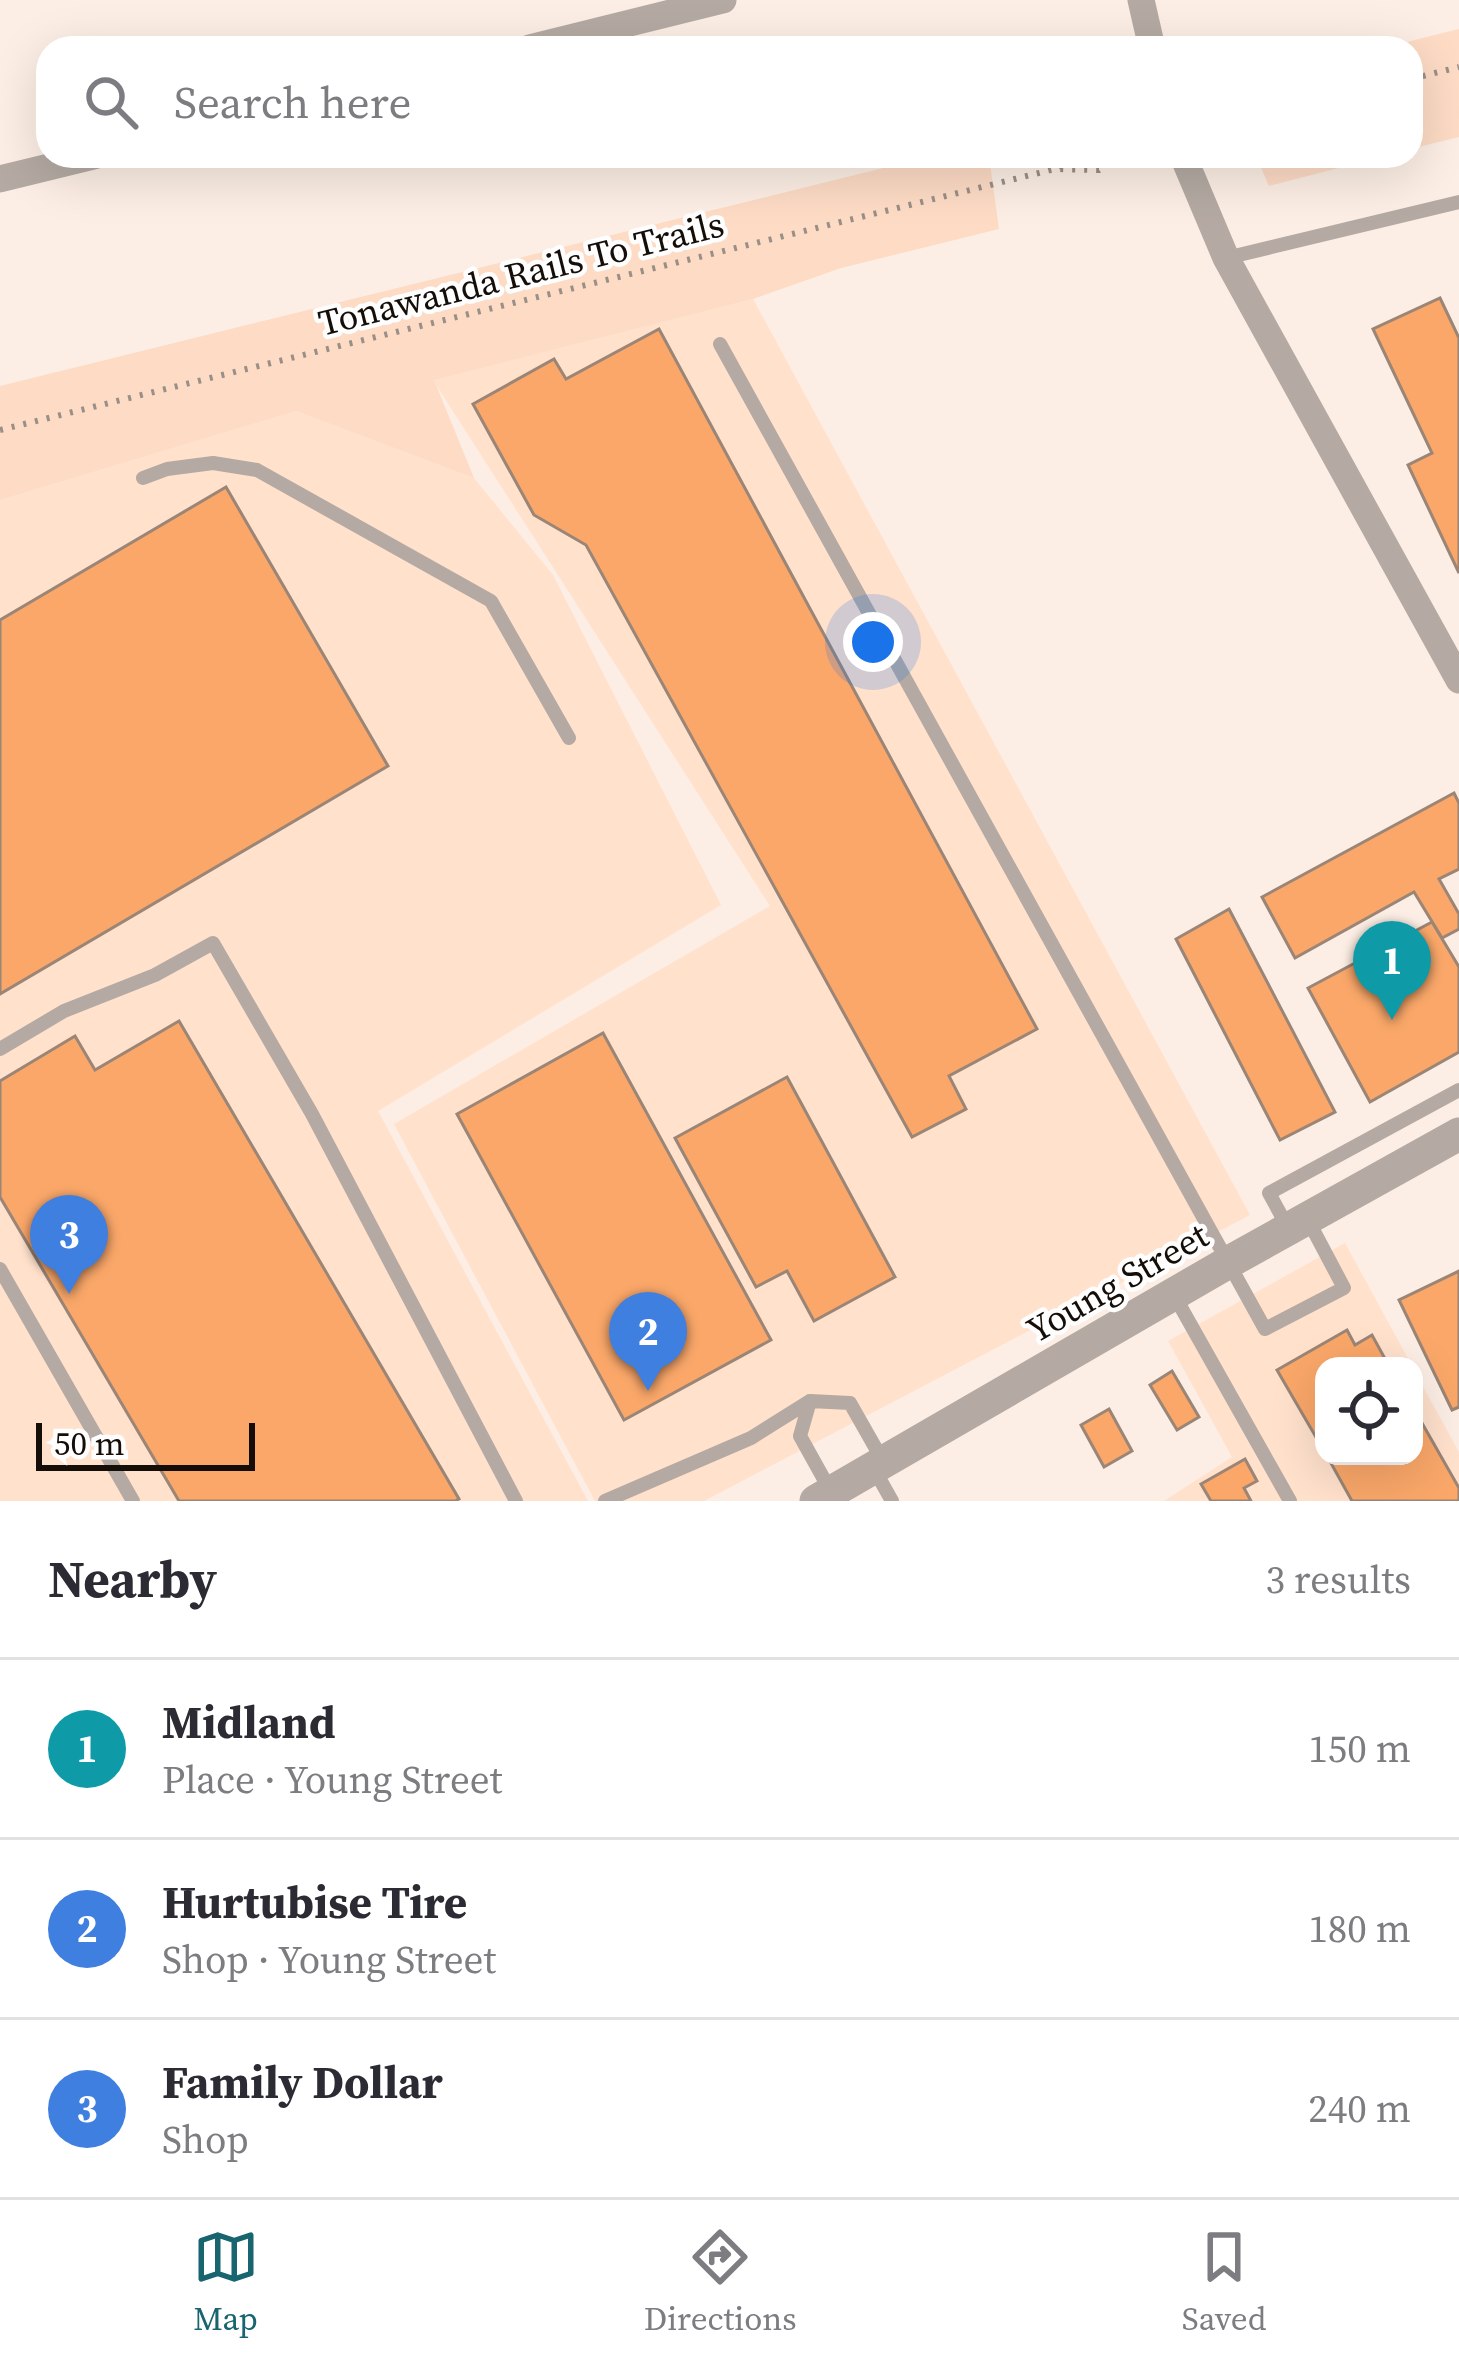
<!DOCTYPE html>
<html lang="en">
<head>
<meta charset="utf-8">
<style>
  body { margin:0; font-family:"Source Serif 4",serif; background:#f7f7f7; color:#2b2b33 }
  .controls { position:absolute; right:36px; bottom:36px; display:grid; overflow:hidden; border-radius:24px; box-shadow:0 12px 48px #0002 }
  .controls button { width:108px; height:108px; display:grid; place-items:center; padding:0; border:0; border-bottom:3px solid #e1e1e2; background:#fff; color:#2b2b33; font:60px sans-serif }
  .scale { position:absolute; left:36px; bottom:30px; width:219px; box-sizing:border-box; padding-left:12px; border:6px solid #140d08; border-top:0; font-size:33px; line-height:42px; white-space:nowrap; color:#140d08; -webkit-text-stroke:9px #fefefe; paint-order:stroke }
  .you { position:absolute; left:873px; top:642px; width:42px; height:42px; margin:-30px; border:9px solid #fff; border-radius:50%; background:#1a73e8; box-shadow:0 0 0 18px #1a73e833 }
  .badge { display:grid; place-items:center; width:78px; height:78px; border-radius:50%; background:#18646f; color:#fff; font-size:39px; font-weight:700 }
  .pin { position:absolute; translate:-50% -99px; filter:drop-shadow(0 3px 6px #0008) }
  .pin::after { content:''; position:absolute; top:63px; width:42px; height:36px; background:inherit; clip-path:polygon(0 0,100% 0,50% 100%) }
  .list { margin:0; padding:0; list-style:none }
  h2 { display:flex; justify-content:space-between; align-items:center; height:156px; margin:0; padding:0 48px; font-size:51px }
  h2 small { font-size:39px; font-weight:400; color:#7c7c81 }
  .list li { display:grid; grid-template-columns:78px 1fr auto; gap:36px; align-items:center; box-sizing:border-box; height:180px; padding:0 48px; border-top:3px solid #e1e1e2 }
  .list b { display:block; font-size:45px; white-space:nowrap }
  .list p { margin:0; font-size:39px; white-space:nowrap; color:#7c7c81 }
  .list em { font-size:39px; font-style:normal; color:#7c7c81 }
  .icon { flex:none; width:66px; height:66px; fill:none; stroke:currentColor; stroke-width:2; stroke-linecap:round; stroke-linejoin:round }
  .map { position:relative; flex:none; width:1459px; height:1501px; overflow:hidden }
  .search { position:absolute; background:#fff; box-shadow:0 12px 48px #0002; left:36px; right:36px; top:36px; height:132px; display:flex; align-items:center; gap:30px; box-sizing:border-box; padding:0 42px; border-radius:36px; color:#7c7c81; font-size:45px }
  .sheet { height:696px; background:#fff }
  nav { display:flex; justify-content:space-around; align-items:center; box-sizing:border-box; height:168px; border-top:3px solid #e1e1e2; background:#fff; font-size:33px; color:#7c7c81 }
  nav a { display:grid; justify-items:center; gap:6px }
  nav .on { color:#18646f }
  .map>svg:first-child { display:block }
  .built { fill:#ffe1cc }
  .green { fill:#fddbc5 }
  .building { fill:#faa769; stroke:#9a8576; stroke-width:3 }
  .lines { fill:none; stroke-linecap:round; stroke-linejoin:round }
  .path { stroke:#9a8f87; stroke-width:6; stroke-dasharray:3 9; stroke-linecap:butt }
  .service { stroke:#b4aaa3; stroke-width:14 }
  .minor { stroke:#b4aaa3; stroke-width:27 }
  .tertiary { stroke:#b4aaa3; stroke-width:33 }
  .labels { text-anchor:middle; stroke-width:9; stroke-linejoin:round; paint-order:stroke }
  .street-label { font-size:36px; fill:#140d08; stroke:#fefefe }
</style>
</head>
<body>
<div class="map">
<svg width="1459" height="1501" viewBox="0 0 1459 1501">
  <rect width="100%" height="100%" fill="#fceee4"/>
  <path class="built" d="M753,299L1250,1215L704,1501H595L394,1124L770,906L433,380Z
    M296,411L474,478L553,575L721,905L378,1111L588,1501H0V500Z
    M1345,1243L1412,1366H1324V1456H1414V1370L1459,1452V1501H1164L1232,1457L1168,1341Z"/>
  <path class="green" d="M1459,29V137L1411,149V48H1383Z
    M932,156H989L999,229L841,268L753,299L434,380L474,478L296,411L0,500V386Z
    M1256,156H1385L1269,186Z"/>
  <path class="building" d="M1440,298L1459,338V573L1408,465L1432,453L1373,329Z
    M659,329L1037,1029L949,1076L966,1109L912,1137L586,545L534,515L473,404L554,359L566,379Z
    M226,487L388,766L0,994V620Z
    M1454,793L1459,803V869L1439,879L1459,914V929L1442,938L1414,892L1295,958L1262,897Z
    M1229,909L1335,1112L1280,1140L1176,939Z
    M1432,922L1459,967V1052L1370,1102L1308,988Z
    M179,1021L459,1499L455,1501H179L0,1197V1081L75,1036L95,1070Z
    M603,1033L771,1340L624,1420L457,1114Z
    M787,1077L895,1277L814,1321L787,1271L756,1287L675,1138Z
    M1459,1271V1407L1452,1410L1399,1300Z
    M1347,1330L1355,1345L1372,1335L1389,1366H1324V1451L1277,1370Z
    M1172,1371L1199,1417L1177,1430L1150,1385Z
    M1109,1409L1132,1451L1104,1467L1081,1425Z
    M1414,1409L1459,1488V1501H1352L1327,1456H1414Z
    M1245,1459L1257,1481L1244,1488L1251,1501H1211L1201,1484Z"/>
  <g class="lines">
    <path class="path" d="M1411,79L1459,67
      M1058,167L1071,156
      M0,430L1055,169L1099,170L1118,156"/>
    <path class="service" d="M1226,258L1459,202
      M720,344L1265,1329L1344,1288L1308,1220
      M143,478L167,469L213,463L257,470L491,601L569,738
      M0,1049L64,1011L155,975L213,943L312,1114L516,1501
      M1287,1226L1269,1193L1459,1090
      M0,1269L133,1501
      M1174,1295L1290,1501
      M874,1469L892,1501
      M830,1490L800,1436L810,1401L850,1403L883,1461
      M605,1501L751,1438L810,1401"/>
    <path class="minor" d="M1141,0L1152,48
      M529,48L723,0
      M1183,156L1226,258L1459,680
      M0,179L94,156"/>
    <path class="tertiary" d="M816,1501L1229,1262L1459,1134"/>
  </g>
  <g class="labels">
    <g class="street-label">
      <text transform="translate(521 273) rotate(-14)" y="13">Tonawanda Rails To Trails</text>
      <text transform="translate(1117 1282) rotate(-30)" y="13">Young Street</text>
    </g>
  </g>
</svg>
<div class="controls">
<button><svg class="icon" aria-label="locate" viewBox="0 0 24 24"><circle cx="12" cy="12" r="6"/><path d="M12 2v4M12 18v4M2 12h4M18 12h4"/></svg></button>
</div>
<div class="scale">50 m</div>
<div class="you"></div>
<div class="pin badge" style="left:1392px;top:1020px;background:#0f9aa8">1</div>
<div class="pin badge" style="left:648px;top:1391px;background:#3f7fe0">2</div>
<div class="pin badge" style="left:69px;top:1294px;background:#3f7fe0">3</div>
<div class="search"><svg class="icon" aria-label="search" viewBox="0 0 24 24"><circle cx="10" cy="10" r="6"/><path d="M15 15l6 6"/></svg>Search here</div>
</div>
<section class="sheet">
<h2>Nearby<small>3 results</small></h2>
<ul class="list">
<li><span class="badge" style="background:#0f9aa8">1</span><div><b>Midland</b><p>Place · Young Street</p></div><em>150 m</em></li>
<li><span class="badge" style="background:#3f7fe0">2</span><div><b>Hurtubise Tire</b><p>Shop · Young Street</p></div><em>180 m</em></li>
<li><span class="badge" style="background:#3f7fe0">3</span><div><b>Family Dollar</b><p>Shop</p></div><em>240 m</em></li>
</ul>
</section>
<nav>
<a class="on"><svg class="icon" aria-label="map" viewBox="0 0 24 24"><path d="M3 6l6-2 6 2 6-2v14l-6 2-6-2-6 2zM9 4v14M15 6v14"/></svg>Map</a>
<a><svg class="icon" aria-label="directions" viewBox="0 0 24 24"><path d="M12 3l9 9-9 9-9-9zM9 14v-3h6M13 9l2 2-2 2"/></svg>Directions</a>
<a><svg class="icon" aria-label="saved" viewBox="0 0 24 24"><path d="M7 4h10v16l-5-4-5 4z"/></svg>Saved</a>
</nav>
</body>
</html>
